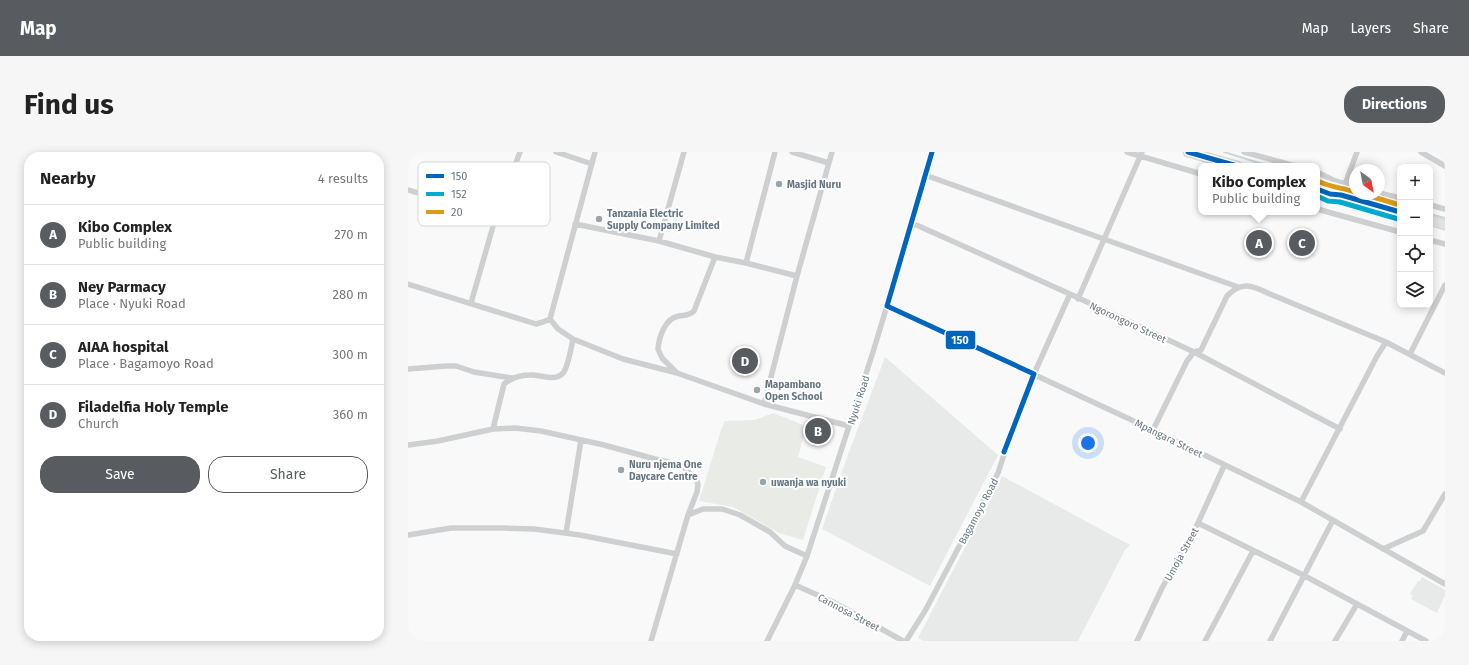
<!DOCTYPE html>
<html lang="en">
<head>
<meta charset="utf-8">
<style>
  body { margin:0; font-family:"Fira Sans",sans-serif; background:#f6f6f6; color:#222 }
  .controls { position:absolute; right:12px; top:12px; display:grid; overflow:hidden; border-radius:8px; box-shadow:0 2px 10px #0003 }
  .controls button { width:36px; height:36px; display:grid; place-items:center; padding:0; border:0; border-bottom:1px solid #e0e0e0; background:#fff; color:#222; font:20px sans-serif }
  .compass { position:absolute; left:941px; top:12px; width:36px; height:36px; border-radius:50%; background:#fff; box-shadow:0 2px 10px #0003; rotate:148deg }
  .you { position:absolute; left:680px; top:291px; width:14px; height:14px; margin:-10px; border:3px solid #fff; border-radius:50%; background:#1a73e8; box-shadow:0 0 0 6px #1a73e833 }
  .badge { display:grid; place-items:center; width:26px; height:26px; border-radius:50%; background:#585c60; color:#fff; font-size:13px; font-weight:700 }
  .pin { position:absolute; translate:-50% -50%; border:2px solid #fff; box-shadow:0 1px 4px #0006 }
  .popup { position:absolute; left:790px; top:11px; width:122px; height:52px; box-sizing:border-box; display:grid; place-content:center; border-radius:8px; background:#fff; filter:drop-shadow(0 1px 3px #0005); font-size:13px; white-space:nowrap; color:#767676 }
  .popup b { font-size:15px; color:#222 }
  .popup::after { content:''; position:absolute; left:50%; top:100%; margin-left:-8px; border:8px solid transparent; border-top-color:#fff }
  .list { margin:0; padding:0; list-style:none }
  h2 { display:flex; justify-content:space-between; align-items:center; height:52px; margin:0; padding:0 16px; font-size:17px }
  h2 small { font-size:13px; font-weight:400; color:#767676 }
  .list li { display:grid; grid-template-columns:26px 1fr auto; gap:12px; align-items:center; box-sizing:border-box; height:60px; padding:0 16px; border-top:1px solid #e0e0e0 }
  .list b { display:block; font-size:15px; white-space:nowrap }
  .list p { margin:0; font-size:13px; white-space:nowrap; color:#767676 }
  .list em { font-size:13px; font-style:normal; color:#767676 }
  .actions { display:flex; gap:8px; padding:12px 16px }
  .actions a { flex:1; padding:9px 0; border:1px solid #585c60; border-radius:16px; text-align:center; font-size:14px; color:#585c60 }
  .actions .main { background:#585c60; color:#fff }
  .icon { flex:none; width:22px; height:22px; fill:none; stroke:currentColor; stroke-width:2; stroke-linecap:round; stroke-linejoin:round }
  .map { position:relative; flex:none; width:1037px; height:489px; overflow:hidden; border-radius:16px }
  header { display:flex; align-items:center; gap:24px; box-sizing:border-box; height:56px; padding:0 20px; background:#585c60; color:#fff }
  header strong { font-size:19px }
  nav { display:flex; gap:22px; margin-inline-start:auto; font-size:14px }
  .intro { display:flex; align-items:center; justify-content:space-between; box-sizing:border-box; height:96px; padding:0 24px }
  h1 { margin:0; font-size:28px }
  .button { padding:10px 18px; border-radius:16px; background:#585c60; color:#fff; font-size:14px; font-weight:700 }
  main { display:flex; gap:24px; padding:0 24px }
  aside { flex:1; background:#fff; border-radius:16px; box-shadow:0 2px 10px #0003 }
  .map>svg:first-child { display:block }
  .built { fill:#e8e9e9 }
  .green { fill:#e8ebe6 }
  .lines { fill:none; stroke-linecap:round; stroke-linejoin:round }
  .stream { stroke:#ced6d9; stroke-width:2 }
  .trunk-casing { stroke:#d5d6d6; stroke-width:11 }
  .minor { stroke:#cecfd0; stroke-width:5.5 }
  .trunk { stroke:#e1e2e2; stroke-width:9 }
  .bus-1-casing { stroke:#fff; stroke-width:8 }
  .bus-2-casing { stroke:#fff; stroke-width:8 }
  .bus-3-casing { stroke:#fff; stroke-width:8 }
  .bus-1 { stroke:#0065bd; stroke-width:5 }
  .bus-2 { stroke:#00a9ce; stroke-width:5 }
  .bus-3 { stroke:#da9c1a; stroke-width:5 }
  .poi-dot { fill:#99a4ac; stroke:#fff; stroke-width:1.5 }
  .labels { text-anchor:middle; stroke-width:4; stroke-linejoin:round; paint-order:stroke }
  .poi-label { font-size:10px; font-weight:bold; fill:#657683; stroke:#fff; text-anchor:start }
  .street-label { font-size:10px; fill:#657683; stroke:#fff }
  .key { fill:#fff; stroke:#d1d6da; stroke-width:1 }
  .key-label { font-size:11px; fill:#657683 }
  .line-badge { stroke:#fff; stroke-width:1.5 }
  .badge-label { font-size:11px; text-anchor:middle; font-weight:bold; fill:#fff }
</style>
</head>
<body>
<header>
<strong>Map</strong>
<nav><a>Map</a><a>Layers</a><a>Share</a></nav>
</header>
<div class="intro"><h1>Find us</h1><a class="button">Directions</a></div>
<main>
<aside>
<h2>Nearby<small>4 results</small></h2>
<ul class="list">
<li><span class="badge">A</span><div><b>Kibo Complex</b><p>Public building</p></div><em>270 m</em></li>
<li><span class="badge">B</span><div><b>Ney Parmacy</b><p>Place · Nyuki Road</p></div><em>280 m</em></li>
<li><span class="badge">C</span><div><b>AIAA hospital</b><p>Place · Bagamoyo Road</p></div><em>300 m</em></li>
<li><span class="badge">D</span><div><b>Filadelfia Holy Temple</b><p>Church</p></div><em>360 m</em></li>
</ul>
<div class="actions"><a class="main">Save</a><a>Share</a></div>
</aside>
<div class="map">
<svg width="1037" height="489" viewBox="0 0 1037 489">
  <rect width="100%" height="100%" fill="#f9f9f9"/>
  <path class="built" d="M477,205L590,303L522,434L414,377L438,308Z
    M594,324L722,393L717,398L670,489H516L510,486Z
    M1014,425L1037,438V443L1029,461L1003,447L1005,444L1002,442L1010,429H1012Z"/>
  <path class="green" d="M365,261L398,274L390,305L418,315L395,388L371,381L325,355L291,349L313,278L317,269L347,268Z"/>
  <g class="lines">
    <path class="stream" d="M816,0L861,14
      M909,29L931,36
      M940,39L947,41
      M951,42L992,53
      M1022,62L1037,66"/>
    <g class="trunk-casing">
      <path id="trunk" d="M780,0L829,14
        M909,37L922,42L933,43L992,60
        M1022,68L1037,73"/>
    </g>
    <path class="minor" d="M148,0L184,12
      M384,0L421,11
      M719,0L793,22
      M836,0L887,14
      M1013,0L1037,14
      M909,20L925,28L947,35
      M517,23L830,135
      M0,38L88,64
      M971,41L992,46
      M933,43L949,0
      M1022,53L1037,57
      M909,57L992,80
      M504,71L662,142L786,200L932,277
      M167,72L251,89L307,105L338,111L389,124
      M1022,88L1037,92
      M251,89L276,0
      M338,111L367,0
      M0,132L128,172L135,170L142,167L187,0
      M670,147L734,0
      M63,151L88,64L112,0
      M479,154L745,278L893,350L1037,432
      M142,167L150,177L165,187L215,207L269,221L356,252L441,274
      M1002,202L1037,133
      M0,217L38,214H48L66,220L104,226
      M269,221L254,206L250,197C251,185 257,166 271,164C277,163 281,164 286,159L307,105
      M356,252L389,124L424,0
      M85,277L96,232C103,226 113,223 122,223C133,222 150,232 157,218C161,209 163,197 165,187
      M745,278L779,209L786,200L793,198L819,144C834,128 845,134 862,142L978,190L1037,221
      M0,293L30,289L85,277L107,276L133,279L196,293L247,307L273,313L279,318L289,329L290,333L289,340L280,363L243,489
      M893,350L969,204L978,190
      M280,363L295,357H314L332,363L362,380L377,394L399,404
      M790,371L897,424L1018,489
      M158,381L173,288
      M0,383L43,376H96L126,377L172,383L269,402
      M975,397L1015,379L1037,342
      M387,433L425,450L495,489
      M359,489L387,433L399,404L465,200L504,71L524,0
      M498,489L517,459L590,321L604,278L626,222L662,142
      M729,489L754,436L790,371L816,314
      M797,489L845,399
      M862,489L925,368
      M927,489L949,452
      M994,489L999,479"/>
    <use href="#trunk" class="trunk"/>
    <g class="bus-1-casing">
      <path id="bus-1" d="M780,0L829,14
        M909,37L922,42L933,43L992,60
        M479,154L626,222
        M479,154L524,0
        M596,300L626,222"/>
    </g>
    <g class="bus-2-casing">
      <path id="bus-2" d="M909,44L920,49L932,50L990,67"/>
    </g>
    <g class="bus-3-casing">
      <path id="bus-3" d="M912,30C923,35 935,36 947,40
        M955,42L992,53"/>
    </g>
    <use href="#bus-1" class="bus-1"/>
    <use href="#bus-2" class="bus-2"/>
    <use href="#bus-3" class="bus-3"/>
  </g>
  <g class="poi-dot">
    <circle cx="371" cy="32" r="4"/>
    <circle cx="191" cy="67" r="4"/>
    <circle cx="349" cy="238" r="4"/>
    <circle cx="213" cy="318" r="4"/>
    <circle cx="355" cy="330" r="4"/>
  </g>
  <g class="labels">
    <g class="poi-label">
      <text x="379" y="36">Masjid Nuru</text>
      <text x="199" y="65">Tanzania Electric<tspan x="199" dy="12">Supply Company Limited</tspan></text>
      <text x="357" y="236">Mapambano<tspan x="357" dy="12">Open School</tspan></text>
      <text x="221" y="316">Nuru njema One<tspan x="221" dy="12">Daycare Centre</tspan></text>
      <text x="363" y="334">uwanja wa nyuki</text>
    </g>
    <g class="street-label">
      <text transform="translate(720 170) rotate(25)" y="4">Ngorongoro Street</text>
      <text transform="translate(450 248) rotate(-72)" y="4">Nyuki Road</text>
      <text transform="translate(761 286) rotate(26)" y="4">Mpangara Street</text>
      <text transform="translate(570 359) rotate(-62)" y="4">Bagamoyo Road</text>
      <text transform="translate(773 402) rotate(-61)" y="4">Umoja Street</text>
      <text transform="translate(441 460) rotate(28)" y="4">Cannosa Street</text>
    </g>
  </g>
  <rect x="10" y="10" width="132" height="64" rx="6" class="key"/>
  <rect x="18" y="22" width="18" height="4" fill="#0065bd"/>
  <rect x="18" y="40" width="18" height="4" fill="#00a9ce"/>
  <rect x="18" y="58" width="18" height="4" fill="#da9c1a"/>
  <g class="key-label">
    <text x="43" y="28">150</text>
    <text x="43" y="46">152</text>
    <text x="43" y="64">20</text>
  </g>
  <rect class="line-badge" x="537" y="178" width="31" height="20" rx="4" fill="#0065bd"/>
  <g class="badge-label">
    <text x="552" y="192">150</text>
  </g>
</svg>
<div class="controls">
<button>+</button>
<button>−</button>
<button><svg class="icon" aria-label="locate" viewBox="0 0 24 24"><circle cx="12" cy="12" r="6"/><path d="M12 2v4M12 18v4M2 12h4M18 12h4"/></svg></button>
<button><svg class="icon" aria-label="layers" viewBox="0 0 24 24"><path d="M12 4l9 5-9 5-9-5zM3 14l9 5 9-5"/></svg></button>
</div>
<svg class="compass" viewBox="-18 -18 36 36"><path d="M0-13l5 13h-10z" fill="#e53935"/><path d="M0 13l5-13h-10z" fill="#767676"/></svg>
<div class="you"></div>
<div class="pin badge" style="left:851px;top:91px">A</div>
<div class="popup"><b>Kibo Complex</b>Public building</div>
<div class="pin badge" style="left:410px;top:279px">B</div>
<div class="pin badge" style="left:894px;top:91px">C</div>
<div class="pin badge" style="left:337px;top:209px">D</div>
</div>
</main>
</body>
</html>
